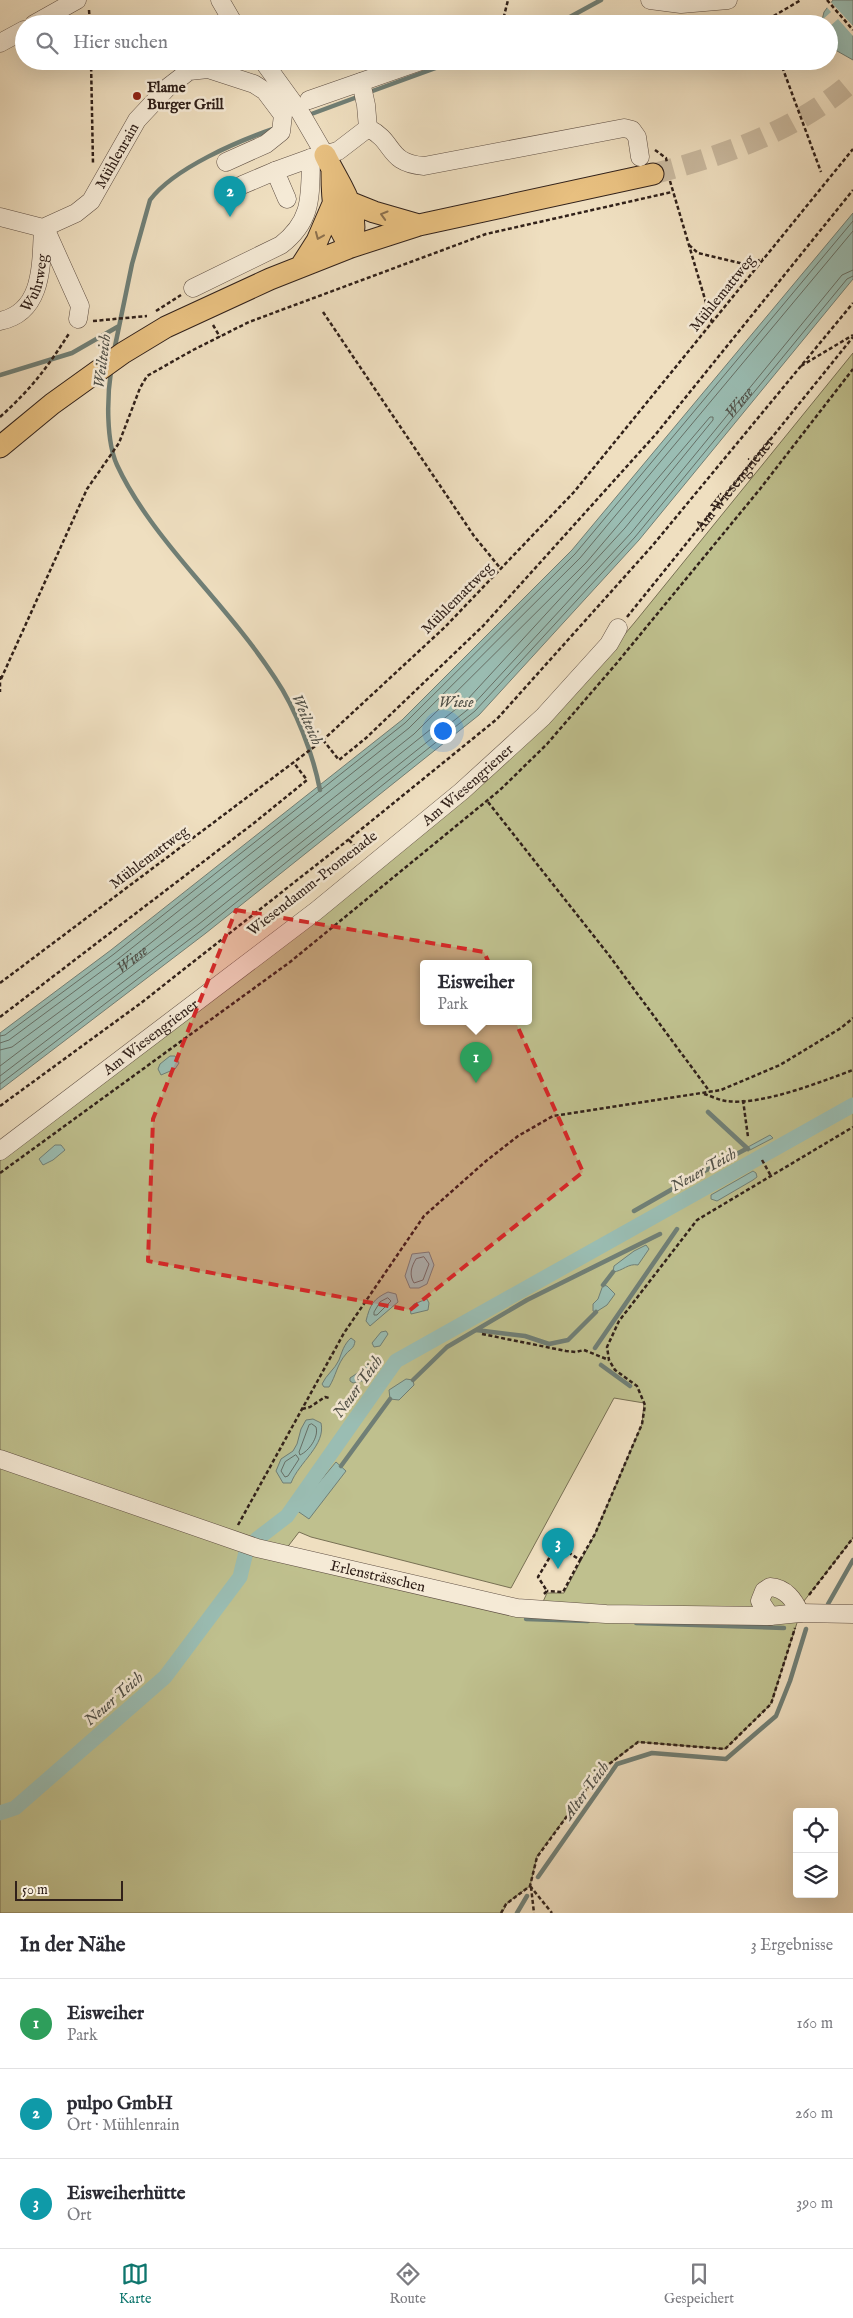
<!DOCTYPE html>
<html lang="de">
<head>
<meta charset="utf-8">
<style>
  body { margin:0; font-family:"IM FELL English",serif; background:#f2f2f3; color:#2b2b33 }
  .controls { position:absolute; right:15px; bottom:15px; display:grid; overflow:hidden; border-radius:5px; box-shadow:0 5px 20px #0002 }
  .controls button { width:45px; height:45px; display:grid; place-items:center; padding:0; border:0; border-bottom:1px solid #e1e1e2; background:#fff; color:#2b2b33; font:25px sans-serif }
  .scale { position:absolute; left:15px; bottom:12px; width:108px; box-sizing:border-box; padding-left:5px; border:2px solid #31211a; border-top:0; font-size:14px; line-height:18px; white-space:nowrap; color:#31211a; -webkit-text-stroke:4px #f5ead6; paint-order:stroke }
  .you { position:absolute; left:442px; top:730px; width:18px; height:18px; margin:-12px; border:4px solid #fff; border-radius:50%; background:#1a73e8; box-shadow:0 0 0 8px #1a73e833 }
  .badge { display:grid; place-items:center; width:32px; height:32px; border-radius:50%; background:#0f766e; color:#fff; font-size:16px; font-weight:700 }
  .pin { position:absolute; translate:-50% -41px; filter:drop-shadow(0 1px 2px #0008) }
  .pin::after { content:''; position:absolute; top:26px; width:18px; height:15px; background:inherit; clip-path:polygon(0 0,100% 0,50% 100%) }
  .popup { position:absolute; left:420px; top:960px; width:112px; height:65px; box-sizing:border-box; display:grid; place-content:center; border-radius:5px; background:#fff; filter:drop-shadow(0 1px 4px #0005); font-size:16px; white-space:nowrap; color:#7c7c81 }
  .popup b { font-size:19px; color:#2b2b33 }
  .popup::after { content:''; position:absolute; left:50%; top:100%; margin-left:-10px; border:10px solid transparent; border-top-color:#fff }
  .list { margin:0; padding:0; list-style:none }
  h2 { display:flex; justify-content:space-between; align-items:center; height:65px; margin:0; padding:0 20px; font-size:21px }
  h2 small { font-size:16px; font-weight:400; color:#7c7c81 }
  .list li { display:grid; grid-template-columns:32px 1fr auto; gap:15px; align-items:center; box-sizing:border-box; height:90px; padding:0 20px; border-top:1px solid #e1e1e2 }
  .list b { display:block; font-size:19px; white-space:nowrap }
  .list p { margin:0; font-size:16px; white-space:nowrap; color:#7c7c81 }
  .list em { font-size:16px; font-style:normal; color:#7c7c81 }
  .icon { flex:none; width:28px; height:28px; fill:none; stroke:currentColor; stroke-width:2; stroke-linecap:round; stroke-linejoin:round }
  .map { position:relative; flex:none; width:853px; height:1913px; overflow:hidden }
  .search { position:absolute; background:#fff; box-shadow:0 5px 20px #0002; left:15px; right:15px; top:15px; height:55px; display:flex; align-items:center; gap:12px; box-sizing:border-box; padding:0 18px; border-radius:28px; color:#7c7c81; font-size:19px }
  .sheet { height:335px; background:#fff }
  nav { display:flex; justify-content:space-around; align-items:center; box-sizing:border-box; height:70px; border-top:1px solid #e1e1e2; background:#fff; font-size:14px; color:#7c7c81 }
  nav a { display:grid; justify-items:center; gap:2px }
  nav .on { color:#0f766e }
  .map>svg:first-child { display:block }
  .green { fill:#bfc08e; stroke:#787054; fill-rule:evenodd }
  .water { fill:#9abdb3; stroke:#707f76 }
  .pier { fill:#efdfc0 }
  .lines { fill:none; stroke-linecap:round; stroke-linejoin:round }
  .shore { stroke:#666f66; stroke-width:1 }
  .stream { stroke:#707f76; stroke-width:4.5 }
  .canal { stroke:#9abdb3; stroke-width:15 }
  .major-tunnel { stroke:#c9b99f; stroke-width:21; stroke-dasharray:21 11; stroke-linecap:butt }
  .minor-casing { stroke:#605044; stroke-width:19 }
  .major-casing { stroke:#31211a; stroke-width:23 }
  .path { stroke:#31211a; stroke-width:2.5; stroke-dasharray:4 2.5; stroke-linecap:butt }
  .minor { stroke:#f5ead6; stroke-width:18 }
  .major { stroke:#e8c080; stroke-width:21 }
  .oneway { stroke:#8c704d }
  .marked { fill:#d62828; fill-opacity:0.2; stroke:#d62828; stroke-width:4; stroke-dasharray:10 6; stroke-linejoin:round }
  .poi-dot { fill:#8f2418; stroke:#f5ead6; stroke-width:2 }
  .labels { text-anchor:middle; stroke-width:5; stroke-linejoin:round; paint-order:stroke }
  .poi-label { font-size:15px; font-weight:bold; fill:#31211a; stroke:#f5ead6; text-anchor:start }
  .street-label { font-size:15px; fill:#31211a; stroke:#f5ead6 }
  .water-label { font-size:16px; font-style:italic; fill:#505048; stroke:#f5ead6 }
</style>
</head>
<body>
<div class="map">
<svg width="853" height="1913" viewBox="0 0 853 1913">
  <rect width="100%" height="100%" fill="#efdfc0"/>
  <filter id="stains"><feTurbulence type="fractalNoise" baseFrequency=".004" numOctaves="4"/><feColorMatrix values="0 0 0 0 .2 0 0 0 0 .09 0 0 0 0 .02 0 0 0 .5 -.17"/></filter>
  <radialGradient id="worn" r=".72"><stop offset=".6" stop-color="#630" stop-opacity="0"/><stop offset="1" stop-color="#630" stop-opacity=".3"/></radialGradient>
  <path class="green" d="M853,353V1538L804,1601L771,1704L725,1749L638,1742L600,1771L537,1856L530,1886L508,1902L502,1913H0V1158L588,678L635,622ZM424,964H528V1022H424ZM614,1398L644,1403L642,1424L595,1534L564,1593H547L541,1606L286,1549L299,1532L311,1537L511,1588Z"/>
  <path class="water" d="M833,0H853V60L830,47L829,24H821L824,12Z
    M853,213V279L639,540L479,715L206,933L0,1090V1033L111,950L402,720L572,550Z
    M170,1056H175L179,1063L175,1069L161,1075L158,1069L160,1064Z
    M770,1135L773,1138L750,1150L748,1147Z
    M55,1145H61L65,1150L53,1160L43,1165L39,1159Z
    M753,1171L756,1173L757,1177L753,1180L717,1201L711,1199V1195Z
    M646,1245L649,1249L638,1265C628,1263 623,1271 613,1272L614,1266L634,1251Z
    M429,1252L434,1265L427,1284L419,1288H410L405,1276L412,1254Z
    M603,1285L607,1286L615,1294L607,1305L596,1312L593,1311V1304L598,1299Z
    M388,1292L396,1294L398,1302L370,1326L366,1321C370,1305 373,1299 388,1292Z
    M427,1299L429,1303L428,1310L411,1314L410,1309L414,1304Z
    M386,1331L388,1334L380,1346L374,1347L372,1343L381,1332Z
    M351,1338L355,1341C354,1349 350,1349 346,1354C337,1364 336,1376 329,1387H324L322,1384C326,1375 335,1369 339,1360C342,1352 344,1344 351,1338Z
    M367,1364L373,1367L370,1369L369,1377L366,1380L353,1383L350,1381V1378L359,1372H363Z
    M406,1379L413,1380L414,1385L399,1400L390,1399L389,1390Z
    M313,1419L321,1423C326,1445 299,1462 291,1483H283L276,1471L281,1459L293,1451L297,1444L301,1429L306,1420Z
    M336,1462L346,1471L309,1519L296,1510Z"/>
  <path class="pier" d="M829,0L853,26V36L838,19L829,27V24H824L821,21L831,12L825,5Z"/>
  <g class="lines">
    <g class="shore">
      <path d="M0,1036L5,1035L114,954L405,723L575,554L853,221"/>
      <path d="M0,1043L9,1040L118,959L409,728L580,558L853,231"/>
      <path id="s1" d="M0,1050L12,1047L123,965L414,734L586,563L710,417H713V420L625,528L466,701L195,918L0,1066"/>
      <path id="s2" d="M0,1076L199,924L471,707L631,533L842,275L853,270"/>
      <path d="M0,1084L203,929L475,711L635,537L847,279L853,276"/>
      <path d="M424,1257L429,1264L423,1280L414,1283C409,1275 411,1267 416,1259Z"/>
      <path d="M388,1298L391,1301L377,1315H374V1312L380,1302Z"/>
      <path d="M312,1424L316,1427C319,1437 309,1451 300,1455L299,1452L309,1425Z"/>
      <path d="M296,1455L299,1459L288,1476L285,1477L281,1471L285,1462Z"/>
    </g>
    <path class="stream" d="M557,24L601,0
      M367,93L455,61
      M306,116L360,96
      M114,351L132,264L150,200C174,168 238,141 276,128
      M111,371C107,397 106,441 117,465C135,504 165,541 193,574C221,607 251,641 275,678C296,709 313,754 320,790
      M0,375L72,353L119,326
      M708,1112L748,1149
      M634,1211L697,1175L746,1149
      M603,1285L613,1272
      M476,1330L525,1336L549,1344L568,1340L596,1312
      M595,1348L677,1229
      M601,1365L630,1386
      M413,1380L447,1347L527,1300L660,1234
      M341,1466L390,1399
      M289,1514L296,1510
      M828,1604L853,1560
      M526,1619L588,1621
      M636,1623L784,1628
      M538,1877L617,1764L652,1753L726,1759L776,1716L790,1681L806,1629
      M517,1913L527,1896"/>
    <path class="canal" d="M0,1813L15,1808L165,1677L240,1577L246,1552L257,1539L287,1516L396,1361L853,1105"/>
    <path class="major-tunnel" d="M653,174C725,155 796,131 853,81"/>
    <g class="minor-casing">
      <g id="minor">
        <path d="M220,0L234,24"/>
        <path d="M650,0L681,4L728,0"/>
        <path d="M34,24L77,0"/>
        <path d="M0,43L24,30"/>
        <path d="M263,61L300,112L325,155"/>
        <path d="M309,100L421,61"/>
        <path d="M368,128C396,142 386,163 424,166L624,128L632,130L637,137L640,157"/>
        <path d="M242,185L275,171"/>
        <path d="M287,199L275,171L311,158L338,151L368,128L366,105L361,82"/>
        <path id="s4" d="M0,217L43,228L76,213L91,201L137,120L167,88L189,71L208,69L254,84L265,91L283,115L281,132L266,144L226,162"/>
        <path d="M45,228L80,306L78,319"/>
        <path d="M193,288L281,245C313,220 310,196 311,158"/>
        <path id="s5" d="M0,321C44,312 41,263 43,228"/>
        <path id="s6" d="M0,1151L316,911L462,791L543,717L609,644L618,628"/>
        <path id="s7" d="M0,1459L257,1548L517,1608L606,1614L770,1616L800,1613L853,1614"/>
        <path d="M770,1616L760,1601L764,1591L770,1587C786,1588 794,1600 800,1613"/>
      </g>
    </g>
    <g class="major-casing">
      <path id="major" d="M325,155C340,187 362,209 351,247
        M332,172C332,200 333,224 351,247
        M349,202L374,212L419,225
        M301,266L317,241L333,204
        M0,447L52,404L123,353L166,327L270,279L351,247L419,225L653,174"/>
    </g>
    <g class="path">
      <path d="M827,0L853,30"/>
      <path d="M89,10L90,24"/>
      <path d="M502,24L508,0"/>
      <path d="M766,24L765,21L801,0"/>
      <path d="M91,61L93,164"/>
      <path d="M780,61L821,172"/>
      <path d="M655,150L666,158L667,163"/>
      <path d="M670,181L712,323"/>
      <path d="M689,245L698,253L744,264L763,259"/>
      <path d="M156,311L181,295"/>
      <path d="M323,312L474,536L501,569"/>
      <path d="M93,321L147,316"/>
      <path d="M213,325L220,337"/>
      <path d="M801,366L853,335"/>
      <path d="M0,417C32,388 47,368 70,332"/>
      <path id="s3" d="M627,617L853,337"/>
      <path d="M0,676V692"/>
      <path d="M1,679L87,489L119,443L140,388L147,376L193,350L249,322L486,234L672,192"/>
      <path d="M323,740L339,760L366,738L483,626L656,434L853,190"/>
      <path d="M488,802L608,954L710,1092"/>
      <path d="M349,840L362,854"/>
      <path d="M0,983L322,741L445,627L574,492L853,149"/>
      <path d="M0,1017L254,823L307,780L294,763"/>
      <path d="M704,1094C711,1096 719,1100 726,1101C761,1106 820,1082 853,1070"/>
      <path d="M743,1100L748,1137"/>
      <path d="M0,1106L141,1003L348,840L497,719L653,545L853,303"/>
      <path d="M762,1160L771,1176"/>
      <path d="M0,1173L290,962L500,790L547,744L616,664L760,489L853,369"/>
      <path d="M482,1334L566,1351L576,1352L584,1350L609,1360"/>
      <path d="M302,1409L310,1407L325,1397L329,1398"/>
      <path d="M238,1525L344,1333L424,1216L486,1161L518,1136L553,1116L721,1090L780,1065L841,1028L853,1018"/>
      <path d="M580,1560L595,1534L642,1424L645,1405L637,1386L615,1370L609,1360L607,1347L619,1321L697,1220L853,1127"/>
      <path d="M544,1594L547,1591L538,1577L557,1545L580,1560L563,1592L547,1591"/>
      <path d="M809,1595L853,1538"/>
      <path d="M530,1886L552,1913"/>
      <path d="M531,1887L534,1913"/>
      <path d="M501,1913L506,1904L530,1886L537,1857L600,1771L638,1742L725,1749L771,1704L795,1628"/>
    </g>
    <use href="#minor" class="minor"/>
    <use href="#major" class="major"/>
  </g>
  <defs><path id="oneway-chevron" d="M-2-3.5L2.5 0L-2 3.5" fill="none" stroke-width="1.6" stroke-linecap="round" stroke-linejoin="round" transform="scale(1.25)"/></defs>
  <g class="oneway">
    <use href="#oneway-chevron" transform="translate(384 215) rotate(-164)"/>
    <use href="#oneway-chevron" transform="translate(319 236) rotate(113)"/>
  </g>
  <path class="marked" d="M236,910L484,952L583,1172L410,1310L148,1261L153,1119Z"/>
  <circle class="poi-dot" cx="137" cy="96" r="5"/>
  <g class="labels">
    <g class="poi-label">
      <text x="147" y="92">Flame<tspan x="147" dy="17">Burger Grill</tspan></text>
    </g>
    <g class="street-label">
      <text dy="5" stroke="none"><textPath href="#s4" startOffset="152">Mühlenrain</textPath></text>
      <text dy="5" stroke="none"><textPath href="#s5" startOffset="56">Wuhrweg</textPath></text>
      <text transform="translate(722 293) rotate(-51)" y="5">Mühlemattweg</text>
      <text dy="5" stroke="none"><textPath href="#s3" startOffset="171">Am Wiesengriener</textPath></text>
      <text transform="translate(457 598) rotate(-45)" y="5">Mühlemattweg</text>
      <text dy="5" stroke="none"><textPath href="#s6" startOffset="594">Am Wiesengriener</textPath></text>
      <text transform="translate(149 857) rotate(-37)" y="5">Mühlemattweg</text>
      <text transform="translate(312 883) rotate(-38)" y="5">Wiesendamm-Promenade</text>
      <text dy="5" stroke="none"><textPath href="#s6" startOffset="189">Am Wiesengriener</textPath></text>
      <text dy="5" stroke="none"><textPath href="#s7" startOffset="396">Erlensträsschen</textPath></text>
    </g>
    <g class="water-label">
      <text transform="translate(101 361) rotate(-83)" y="6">Weilteich</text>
      <text dy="6" stroke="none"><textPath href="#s2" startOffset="1004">Wiese</textPath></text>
      <text x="456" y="707">Wiese</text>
      <text transform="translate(308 719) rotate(66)" y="6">Weilteich</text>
      <text dy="6" stroke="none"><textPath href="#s1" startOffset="161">Wiese</textPath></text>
      <text transform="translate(703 1169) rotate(-29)" y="6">Neuer Teich</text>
      <text transform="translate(357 1386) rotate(-54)" y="6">Neuer Teich</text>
      <text transform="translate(113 1698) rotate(-41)" y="6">Neuer Teich</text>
      <text transform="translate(585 1790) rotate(-54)" y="6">Alter Teich</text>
    </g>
  </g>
  <rect width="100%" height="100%" filter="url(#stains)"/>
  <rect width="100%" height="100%" fill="url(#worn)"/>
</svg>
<div class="controls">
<button><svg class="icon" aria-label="locate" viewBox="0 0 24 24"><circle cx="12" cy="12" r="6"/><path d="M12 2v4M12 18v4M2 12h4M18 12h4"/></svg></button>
<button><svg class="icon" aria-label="layers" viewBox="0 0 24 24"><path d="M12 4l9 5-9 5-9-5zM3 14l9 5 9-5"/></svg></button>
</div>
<div class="scale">50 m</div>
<div class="you"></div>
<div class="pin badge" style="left:476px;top:1083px;background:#2e9e5b">1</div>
<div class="popup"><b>Eisweiher</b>Park</div>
<div class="pin badge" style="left:230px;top:217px;background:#0f9aa8">2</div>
<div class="pin badge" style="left:558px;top:1569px;background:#0f9aa8">3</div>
<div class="search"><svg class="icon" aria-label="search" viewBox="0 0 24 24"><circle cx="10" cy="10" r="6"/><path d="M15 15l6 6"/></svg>Hier suchen</div>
</div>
<section class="sheet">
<h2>In der Nähe<small>3 Ergebnisse</small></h2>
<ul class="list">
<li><span class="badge" style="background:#2e9e5b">1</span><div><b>Eisweiher</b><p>Park</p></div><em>160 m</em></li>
<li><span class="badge" style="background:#0f9aa8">2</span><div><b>pulpo GmbH</b><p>Ort · Mühlenrain</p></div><em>260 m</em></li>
<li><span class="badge" style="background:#0f9aa8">3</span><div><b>Eisweiherhütte</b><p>Ort</p></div><em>390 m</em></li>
</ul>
</section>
<nav>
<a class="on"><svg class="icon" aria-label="map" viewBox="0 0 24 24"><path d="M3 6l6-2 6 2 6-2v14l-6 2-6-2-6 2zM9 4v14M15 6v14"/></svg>Karte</a>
<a><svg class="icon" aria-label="directions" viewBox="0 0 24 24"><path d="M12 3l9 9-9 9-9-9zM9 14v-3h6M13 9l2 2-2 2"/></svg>Route</a>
<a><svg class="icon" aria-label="saved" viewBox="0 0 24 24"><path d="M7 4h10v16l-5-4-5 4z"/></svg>Gespeichert</a>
</nav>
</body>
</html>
